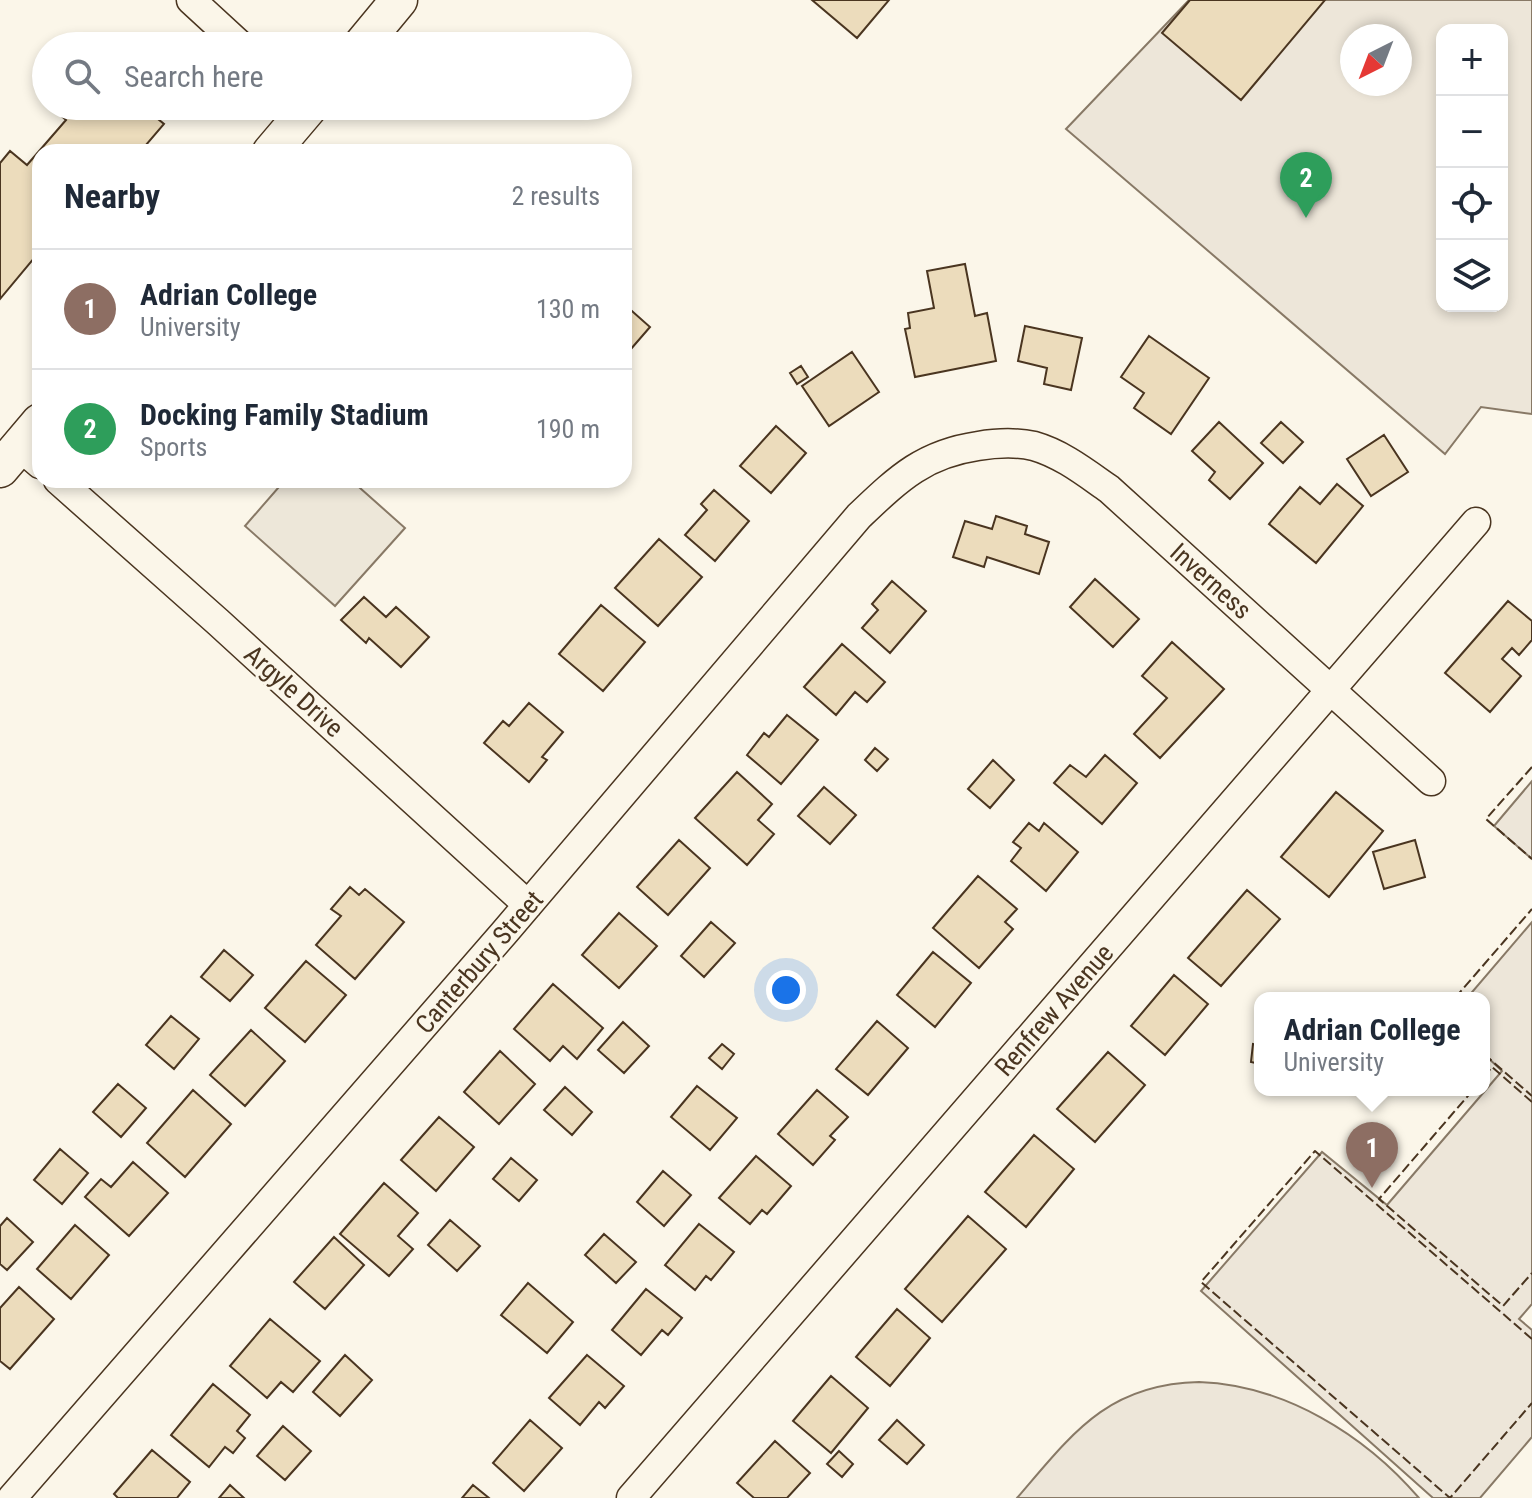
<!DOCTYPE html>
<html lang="en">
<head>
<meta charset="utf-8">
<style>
  body { margin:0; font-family:"Roboto Condensed",sans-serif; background:#f2f2f3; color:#1f2937 }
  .controls { position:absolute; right:24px; top:24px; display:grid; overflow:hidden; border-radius:16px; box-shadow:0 4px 12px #0003 }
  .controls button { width:72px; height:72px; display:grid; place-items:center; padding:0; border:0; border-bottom:2px solid #e0e1e3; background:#fff; color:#1f2937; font:40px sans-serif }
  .compass { position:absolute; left:1340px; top:24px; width:72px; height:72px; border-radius:50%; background:#fff; box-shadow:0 4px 12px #0003; rotate:222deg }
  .you { position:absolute; left:786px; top:990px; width:28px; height:28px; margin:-20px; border:6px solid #fff; border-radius:50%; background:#1a73e8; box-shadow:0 0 0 12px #1a73e833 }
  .badge { display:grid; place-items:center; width:52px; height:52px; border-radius:50%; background:#111827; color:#fff; font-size:26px; font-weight:700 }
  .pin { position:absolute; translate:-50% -66px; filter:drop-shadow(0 2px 4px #0008) }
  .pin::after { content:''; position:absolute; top:42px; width:28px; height:24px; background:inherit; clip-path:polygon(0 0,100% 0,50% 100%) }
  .popup { position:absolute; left:1254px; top:992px; width:236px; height:104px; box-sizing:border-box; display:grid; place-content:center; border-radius:16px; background:#fff; filter:drop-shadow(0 2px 6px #0005); font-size:26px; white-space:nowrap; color:#747a83 }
  .popup b { font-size:30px; color:#1f2937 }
  .popup::after { content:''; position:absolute; left:50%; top:100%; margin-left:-16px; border:16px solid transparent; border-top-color:#fff }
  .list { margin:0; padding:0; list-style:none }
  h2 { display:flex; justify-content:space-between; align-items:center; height:104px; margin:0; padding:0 32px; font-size:34px }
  h2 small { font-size:26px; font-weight:400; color:#747a83 }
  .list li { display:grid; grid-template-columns:52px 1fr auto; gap:24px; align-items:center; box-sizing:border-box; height:120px; padding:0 32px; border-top:2px solid #e0e1e3 }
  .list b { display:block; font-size:30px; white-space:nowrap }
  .list p { margin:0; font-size:26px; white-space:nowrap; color:#747a83 }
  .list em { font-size:26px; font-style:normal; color:#747a83 }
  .icon { flex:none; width:44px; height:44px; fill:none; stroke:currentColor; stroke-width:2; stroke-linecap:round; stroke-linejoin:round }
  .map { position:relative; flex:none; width:1532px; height:1498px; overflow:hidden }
  .search { position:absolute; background:#fff; box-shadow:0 4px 12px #0003; left:32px; top:32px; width:600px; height:88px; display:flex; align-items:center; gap:20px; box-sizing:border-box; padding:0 28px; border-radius:44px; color:#747a83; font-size:30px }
  .panel { position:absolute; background:#fff; box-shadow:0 4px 12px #0003; left:32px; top:144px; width:600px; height:344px; border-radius:24px }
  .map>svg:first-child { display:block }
  .green { fill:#ede6d9; stroke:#887966; stroke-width:2; fill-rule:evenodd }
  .parking { fill:#ede7d9; stroke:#887966; stroke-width:2 }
  .building { fill:#ecdcbc; stroke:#4a3520; stroke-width:2 }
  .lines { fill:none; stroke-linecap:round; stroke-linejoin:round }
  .minor-casing { stroke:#4a3520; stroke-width:31 }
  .tertiary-casing { stroke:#4a3520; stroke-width:39 }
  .minor { stroke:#fbf6e9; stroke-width:28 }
  .tertiary { stroke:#fbf6e9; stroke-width:36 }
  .fence { stroke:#4a3520; stroke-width:2; stroke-dasharray:10 4; stroke-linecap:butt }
  .labels { text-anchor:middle; stroke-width:6; stroke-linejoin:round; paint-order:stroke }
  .street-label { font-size:26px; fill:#4a3520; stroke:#fbf6e9 }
</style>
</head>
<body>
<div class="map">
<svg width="1532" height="1498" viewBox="0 0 1532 1498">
  <rect width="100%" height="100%" fill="#fbf6e9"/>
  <path class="green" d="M1189,0H1532V414L1481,407L1445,454L1066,129ZM1442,30H1502V306H1442ZM1352,36H1400V84H1352Z
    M1532,781V859L1494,826Z
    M1532,922V1304L1519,1319L1532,1330V1437L1480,1498H1433L1201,1291L1322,1152L1387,1205L1502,1071L1484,1054V998H1467Z
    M1199,1382C1285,1385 1365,1435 1419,1498H1017C1072,1434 1107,1384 1199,1382Z"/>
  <path class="parking" d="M285,480H351L405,528L335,606L245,526Z"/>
  <path class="building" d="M812,0H889L857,38Z
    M1190,0H1325L1241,100L1162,33Z
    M63,106H142L164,124L140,152H40V251L0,299V163L10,151L27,165L66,120L57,112Z
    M965,264L975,316L987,313L996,361L915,377L905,329L910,328L908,313L934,308L927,271Z
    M624,304L650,327L624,357Z
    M1025,326L1082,338L1071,390L1044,384L1047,368L1018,361Z
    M1149,336L1209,378L1171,434L1134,408L1144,393L1121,377Z
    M852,352L879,392L829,426L802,386Z
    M801,366L808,377L797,384L790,373Z
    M1219,422L1263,463L1230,499L1209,480L1215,472L1192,451Z
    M1281,422L1303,442L1283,463L1261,443Z
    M776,426L806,453L771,493L740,466Z
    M1384,435L1408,472L1371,496L1347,459Z
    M1337,484L1363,506L1316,563L1269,524L1300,487L1320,504Z
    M714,490L749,521L715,561L685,535L707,510L701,504Z
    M996,516L1027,526L1025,534L1049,542L1039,574L987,557L984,567L953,557L965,521L992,529Z
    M659,539L702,577L658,626L615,588Z
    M1095,579L1139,619L1113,647L1070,607Z
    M892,581L926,611L890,653L862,628L878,610L872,604Z
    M364,597L386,617L396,607L429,637L401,667L369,638L366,643L341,620Z
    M1508,601L1532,621V640L1519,655L1512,648L1502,659L1521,676L1490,712L1445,673Z
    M601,605L645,642L603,691L559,654Z
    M1172,642L1224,689L1160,758L1134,734L1167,698L1142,676Z
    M842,644L885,682L867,702L855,692L836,715L804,687Z
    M529,703L563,732L542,757L547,760L529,782L484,743L503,721L509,726Z
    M787,715L818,740L781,784L747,755L764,733L769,737Z
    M875,748L888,759L877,771L865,760Z
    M1105,755L1137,783L1102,824L1054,783L1070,765L1086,777Z
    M993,760L1014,780L990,808L968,789Z
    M737,772L772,804L758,820L774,834L747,865L695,818Z
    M824,787L856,815L830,844L798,816Z
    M1336,792L1383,831L1329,897L1281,857Z
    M1029,823L1039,831L1044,823L1078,852L1046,891L1011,861L1021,848L1013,842Z
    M679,840L710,868L668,915L637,887Z
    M1415,840L1425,877L1384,889L1373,852Z
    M978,876L1017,909L1005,922L1013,929L979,968L933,928Z
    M350,887L359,895L365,889L404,922L355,979L316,945L341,916L331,909Z
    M1247,890L1280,919L1221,986L1188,958Z
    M619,913L657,946L619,988L582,955Z
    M711,922L735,943L704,977L681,956Z
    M224,950L253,975L230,1001L201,977Z
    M933,952L971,983L935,1027L897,995Z
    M306,961L346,995L305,1042L265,1008Z
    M1174,975L1208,1004L1165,1055L1131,1026Z
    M553,984L603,1028L577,1059L563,1046L550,1061L514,1029Z
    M171,1016L199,1039L174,1069L146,1045Z
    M877,1021L908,1048L868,1095L836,1069Z
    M623,1022L649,1046L624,1073L598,1050Z
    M251,1030L285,1061L245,1106L210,1075Z
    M722,1044L734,1054L722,1069L709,1058Z
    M1253,1044L1260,1045V1064L1251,1062Z
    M500,1051L535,1084L499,1124L464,1092Z
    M1108,1052L1145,1085L1095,1142L1057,1109Z
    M118,1084L146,1108L121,1137L93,1112Z
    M697,1086L737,1118L710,1150L671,1117Z
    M565,1087L592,1112L572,1135L544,1110Z
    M193,1090L231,1124L185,1177L147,1143Z
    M817,1090L848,1117L830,1136L835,1140L813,1165L778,1134Z
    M439,1117L474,1147L436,1191L401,1160Z
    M1034,1135L1074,1169L1026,1227L985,1192Z
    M60,1149L88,1173L62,1204L34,1180Z
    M756,1156L791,1186L767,1214L762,1210L750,1224L719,1198Z
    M511,1158L537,1180L519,1201L493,1179Z
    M133,1162L168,1193L129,1236L85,1197L101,1179L111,1187Z
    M663,1171L691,1195L664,1226L637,1202Z
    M384,1183L418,1213L398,1236L413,1249L389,1276L340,1234Z
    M968,1216L1006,1249L942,1322L905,1289Z
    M7,1218L33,1242L7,1270L0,1264V1226Z
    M450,1220L480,1246L457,1271L428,1245Z
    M699,1224L734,1252L711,1280L706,1276L695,1290L665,1265Z
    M75,1225L109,1255L71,1299L37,1269Z
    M604,1234L636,1262L616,1283L585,1255Z
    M334,1237L364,1265L325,1309L294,1282Z
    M528,1283L573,1322L547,1353L501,1315Z
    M19,1287L54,1319L10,1369L0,1361V1308Z
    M646,1289L682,1318L668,1335L662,1330L641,1355L612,1330Z
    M897,1309L930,1338L890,1386L856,1357Z
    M270,1319L320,1361L293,1392L281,1382L267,1398L230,1366Z
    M345,1355L372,1380L340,1416L313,1392Z
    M587,1355L624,1386L605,1408L599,1402L580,1425L549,1398Z
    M831,1376L868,1408L831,1453L793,1421Z
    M213,1384L250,1415L237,1431L245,1438L233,1453L225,1447L209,1467L171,1435Z
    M530,1420L562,1448L524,1491L493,1463Z
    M897,1420L924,1445L907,1464L879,1440Z
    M283,1426L311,1451L285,1480L257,1456Z
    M775,1441L810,1473L787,1498H754L737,1483Z
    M152,1450L190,1482L177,1498H118L114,1494Z
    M839,1451L853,1464L842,1477L827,1464Z
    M230,1485L244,1498H219Z
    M473,1485L489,1498H462Z"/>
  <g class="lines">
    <g class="minor-casing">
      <path id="minor" d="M191,0L241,46
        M19,446L40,464
        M58,480L218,622L528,905
        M12,1498L504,933L859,516C898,479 923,454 978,446C996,443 1016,442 1034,446C1062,454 1086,473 1109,489L1431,781
        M631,1498L1476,522"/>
    </g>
    <g class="tertiary-casing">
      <path id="tertiary" d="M361,46L399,0
        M271,152L310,106
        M0,469L40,422"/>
    </g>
    <use href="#minor" class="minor"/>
    <use href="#tertiary" class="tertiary"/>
    <path class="fence" d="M1532,767L1486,819L1532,859
      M1455,998L1532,909
      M1484,1054L1532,1096
      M1484,1077L1492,1067L1532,1102
      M1473,1090L1379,1199L1503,1306L1532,1273
      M1532,1339L1315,1151L1201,1282L1450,1498L1532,1403"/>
  </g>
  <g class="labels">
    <g class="street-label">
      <text transform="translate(1211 581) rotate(42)" y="9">Inverness</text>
      <text transform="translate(294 691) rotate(42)" y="9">Argyle Drive</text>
      <text transform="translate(479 962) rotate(-49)" y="9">Canterbury Street</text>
      <text transform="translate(1054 1010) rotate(-49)" y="9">Renfrew Avenue</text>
    </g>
  </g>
</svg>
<div class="controls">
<button>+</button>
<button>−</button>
<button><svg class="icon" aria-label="locate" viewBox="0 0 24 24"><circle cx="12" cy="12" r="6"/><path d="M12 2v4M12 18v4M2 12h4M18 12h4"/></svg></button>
<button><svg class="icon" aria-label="layers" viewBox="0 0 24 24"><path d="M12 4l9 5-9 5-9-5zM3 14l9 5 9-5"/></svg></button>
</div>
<svg class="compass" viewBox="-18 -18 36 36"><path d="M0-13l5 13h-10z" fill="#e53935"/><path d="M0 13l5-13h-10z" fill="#747a83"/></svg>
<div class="you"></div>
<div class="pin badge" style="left:1372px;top:1188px;background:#8d6e63">1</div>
<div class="popup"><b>Adrian College</b>University</div>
<div class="pin badge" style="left:1306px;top:218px;background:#2e9e5b">2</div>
<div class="search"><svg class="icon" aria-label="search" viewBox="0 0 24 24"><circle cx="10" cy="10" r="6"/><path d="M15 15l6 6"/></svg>Search here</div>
<section class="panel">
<h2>Nearby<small>2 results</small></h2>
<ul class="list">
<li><span class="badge" style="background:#8d6e63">1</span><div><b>Adrian College</b><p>University</p></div><em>130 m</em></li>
<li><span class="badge" style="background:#2e9e5b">2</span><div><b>Docking Family Stadium</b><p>Sports</p></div><em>190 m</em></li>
</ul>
</section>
</div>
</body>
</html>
